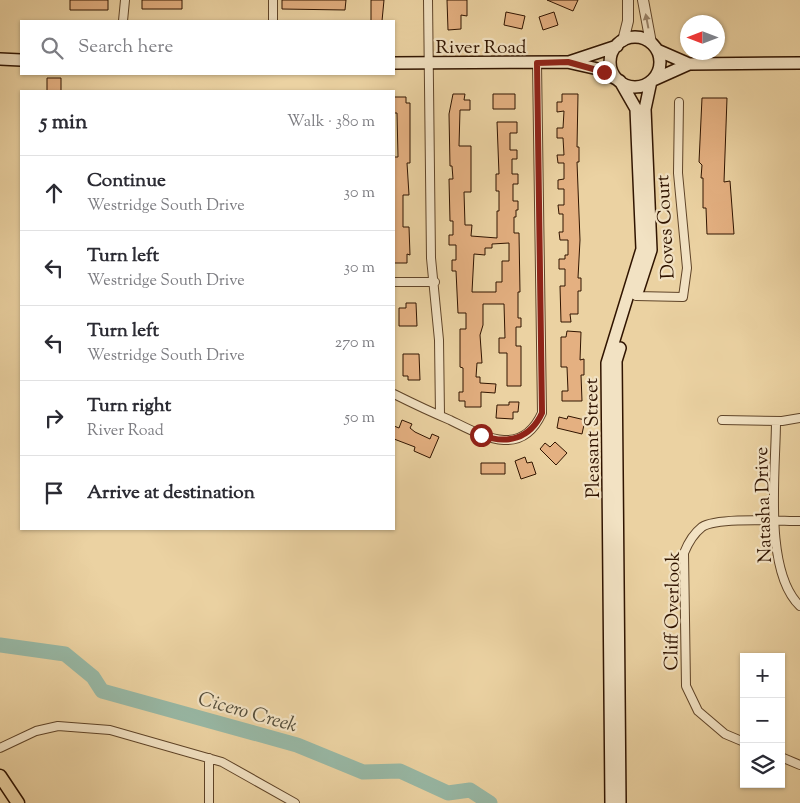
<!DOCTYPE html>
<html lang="en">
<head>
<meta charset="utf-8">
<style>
  body { margin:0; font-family:"Sorts Mill Goudy",serif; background:#f7f7f7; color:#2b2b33 }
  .controls { position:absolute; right:15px; bottom:15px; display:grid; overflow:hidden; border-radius:0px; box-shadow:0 1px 4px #0004 }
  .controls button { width:45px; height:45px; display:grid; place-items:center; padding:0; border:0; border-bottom:1px solid #e1e1e2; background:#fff; color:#2b2b33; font:25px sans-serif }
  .compass { position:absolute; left:680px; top:15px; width:45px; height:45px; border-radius:50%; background:#fff; box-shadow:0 1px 4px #0004; rotate:270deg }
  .stop { position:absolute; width:15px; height:15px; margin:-11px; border:4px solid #8f2418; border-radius:50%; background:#fff }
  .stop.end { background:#8f2418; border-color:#fff; box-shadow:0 1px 5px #0008 }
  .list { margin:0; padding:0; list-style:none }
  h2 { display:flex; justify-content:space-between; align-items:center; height:65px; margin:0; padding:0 20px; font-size:21px }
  h2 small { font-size:16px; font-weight:400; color:#7c7c81 }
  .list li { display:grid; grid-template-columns:32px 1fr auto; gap:15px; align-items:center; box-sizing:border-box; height:75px; padding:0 20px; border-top:1px solid #e1e1e2 }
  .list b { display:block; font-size:19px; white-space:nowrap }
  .list p { margin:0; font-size:16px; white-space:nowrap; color:#7c7c81 }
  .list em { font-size:16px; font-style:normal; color:#7c7c81 }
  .icon { flex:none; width:28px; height:28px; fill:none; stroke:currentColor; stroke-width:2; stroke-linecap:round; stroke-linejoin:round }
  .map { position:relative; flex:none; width:800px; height:803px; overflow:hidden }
  .search { position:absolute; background:#fff; box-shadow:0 1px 4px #0004; left:20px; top:20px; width:375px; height:55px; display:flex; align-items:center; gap:12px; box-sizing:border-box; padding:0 18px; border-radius:0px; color:#7c7c81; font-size:19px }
  .panel { position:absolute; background:#fff; box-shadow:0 1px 4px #0004; left:20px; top:90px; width:375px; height:440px; border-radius:0px }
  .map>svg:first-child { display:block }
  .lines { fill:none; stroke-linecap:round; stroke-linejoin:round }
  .river { stroke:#98b8a5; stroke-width:15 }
  .building { fill:#e4b081; stroke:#301400; fill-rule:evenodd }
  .minor-casing { stroke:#5f4428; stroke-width:10 }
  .tertiary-casing { stroke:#5f4428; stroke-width:12 }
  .secondary-casing { stroke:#301400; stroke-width:14 }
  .primary-casing { stroke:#301400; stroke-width:15 }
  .minor { stroke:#f2e2c3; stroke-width:8 }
  .tertiary { stroke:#f2e2c3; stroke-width:10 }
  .secondary { stroke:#f2e2c3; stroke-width:11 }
  .primary { stroke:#ebd2a2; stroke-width:12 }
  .oneway { fill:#9b856b }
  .route { stroke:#8f2418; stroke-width:6 }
  .labels { text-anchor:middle; stroke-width:4.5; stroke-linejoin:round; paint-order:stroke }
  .street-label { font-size:19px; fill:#301400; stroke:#f2e2c3 }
  .water-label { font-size:20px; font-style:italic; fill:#544d3a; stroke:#f2e2c3 }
</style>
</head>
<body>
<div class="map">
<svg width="800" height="803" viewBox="0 0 800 803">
  <rect width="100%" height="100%" fill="#ebd2a2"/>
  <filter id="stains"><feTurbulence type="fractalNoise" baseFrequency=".004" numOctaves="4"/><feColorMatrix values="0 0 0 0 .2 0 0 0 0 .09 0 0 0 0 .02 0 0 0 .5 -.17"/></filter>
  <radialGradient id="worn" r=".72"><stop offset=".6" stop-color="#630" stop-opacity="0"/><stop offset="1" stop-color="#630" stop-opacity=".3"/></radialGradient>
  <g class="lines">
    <path class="river" d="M0,645L65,654L93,677L102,691L297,745L363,772L400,771L448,793L470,790L490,803"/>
  </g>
  <path class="building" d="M70,0H108V10H70Z
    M142,0H182V9H142Z
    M282,0H346L345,10L282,9Z
    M371,0H384L382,21H371Z
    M447,0H467V16L461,15V29L448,30Z
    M547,0H578L573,11Z
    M506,12L525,16L522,29L504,25Z
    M554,12L558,25L543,30L539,17Z
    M47,78H61V91H47Z
    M453,94H465L464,100H470V110H460L459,146H471V192H464L465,225H472L471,236L497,238V211H499V191H496V174H499L497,122H517V133H510V150H517V159H512V174H518V184H513V201H518V210H516V217H514V233H519L520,292H518V318H521V327H516V346H521V386H507V353H499V338H505L504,304H483V325L480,335L482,363H477L476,377H480V383L496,384L495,393L481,392V407H465V401H459V392H463V368L460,367V329H466V313H458L456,271H452V260H456V245H449V235H453V221H450L449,179H453L452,166H450L449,114ZM509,243V261H502V282H496V292H472L474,254L485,255V248H492V244Z
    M493,94H515V109H493Z
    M562,94H578L577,147H579V162H577L580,240L578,278H581V291H578V314H570L571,322H561L560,286H565V269H559V259H565V255H568V240H560L559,232H563V214H559L558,205H564V189H558V180L564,179V163H558L557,155H564L563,138H557V128H563L564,111L557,112V102H562Z
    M394,97H406V103H410V163H407L409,195H403V227H409L410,255L407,254V263H394V157H398L397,113H394Z
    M702,98H727L724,182L730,181L734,234H707L706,208H703V178H701L702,165L699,162Z
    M406,303H416L417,326H399V308H406Z
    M567,331L581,332L580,360L584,359V375H581L582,401H562V391H568L567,367H561V337H566Z
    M403,354H419L420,380H408V376H403Z
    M509,402H519L518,412H513V419L496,418L497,405H509Z
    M568,416L585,420L582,434L557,428L559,417L567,419Z
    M402,420L412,424L410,428L415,432L430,439L432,434L439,437L430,458L414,451L415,447L394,439V426L399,428Z
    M555,442L567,453L556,465L540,449L545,443L550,447Z
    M525,457L527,463L532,462L536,474L521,479L515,461Z
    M481,463H505V474H481Z"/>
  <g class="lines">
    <g class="minor-casing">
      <path id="minor" d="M273,0V21
        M428,0L431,258L439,340L440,415
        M123,21L125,0
        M394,282H435
        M629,292L636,296L683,297L687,268L678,173L679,102
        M394,394C412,403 431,412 450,420C483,436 521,459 542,413L537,63
        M722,420L782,421L800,418
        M776,421C776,470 763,571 800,606
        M744,742L725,734L698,711L686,686L684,553C688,543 693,534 702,527C717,517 779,521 800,521
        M0,748L36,731L58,726L110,730L222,762L295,803
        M781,757L800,765
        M209,803V758"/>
    </g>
    <g class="tertiary-casing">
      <path id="tertiary" d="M643,0L651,43
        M623,41L628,21V0"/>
    </g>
    <g class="secondary-casing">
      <path id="secondary" d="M610 62a25 25 0 1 1 50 0a25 25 0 1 1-50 0Z
        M657,50L689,64L800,63
        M0,59L21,60
        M569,62L617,46
        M394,63L567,62L598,69L620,81L636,109L642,249L607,363L611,803
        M638,290L651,250L645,109L651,81L689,64
        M620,803L616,361L620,348"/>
    </g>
    <g class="primary-casing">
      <path id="primary" d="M0,776L18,803"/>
    </g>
    <use href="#minor" class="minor"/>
    <use href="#tertiary" class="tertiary"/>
    <use href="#secondary" class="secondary"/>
    <use href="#primary" class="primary"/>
  </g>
  <defs><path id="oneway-solid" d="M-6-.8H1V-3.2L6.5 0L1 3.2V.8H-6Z" transform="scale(1.25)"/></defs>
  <use class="oneway" href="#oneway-solid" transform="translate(647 21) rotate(-101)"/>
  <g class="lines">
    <path class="route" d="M481,435C507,445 530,439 542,413L537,63L568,62L604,72"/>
  </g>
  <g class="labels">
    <g class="street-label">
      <text x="481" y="53">River Road</text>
      <text transform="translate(664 227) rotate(-93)" y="7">Doves Court</text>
      <text transform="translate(591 438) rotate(-91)" y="7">Pleasant Street</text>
      <text transform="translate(762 505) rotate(-92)" y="7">Natasha Drive</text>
      <text transform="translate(671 611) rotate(-89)" y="7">Cliff Overlook</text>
    </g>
    <g class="water-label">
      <text transform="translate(248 711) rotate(16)" y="7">Cicero Creek</text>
    </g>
  </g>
  <rect width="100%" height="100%" filter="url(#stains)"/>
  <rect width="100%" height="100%" fill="url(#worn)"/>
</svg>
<div class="controls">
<button>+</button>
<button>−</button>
<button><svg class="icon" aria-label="layers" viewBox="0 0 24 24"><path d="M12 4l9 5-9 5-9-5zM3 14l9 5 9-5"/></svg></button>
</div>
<svg class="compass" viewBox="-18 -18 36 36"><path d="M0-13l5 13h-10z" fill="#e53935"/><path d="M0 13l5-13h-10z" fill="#7c7c81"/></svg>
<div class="stop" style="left:481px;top:435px"></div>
<div class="stop end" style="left:604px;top:72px"></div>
<div class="search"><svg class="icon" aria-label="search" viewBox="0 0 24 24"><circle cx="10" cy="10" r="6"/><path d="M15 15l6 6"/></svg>Search here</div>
<section class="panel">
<h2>5 min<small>Walk · 380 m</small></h2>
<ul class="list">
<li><svg class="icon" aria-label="ahead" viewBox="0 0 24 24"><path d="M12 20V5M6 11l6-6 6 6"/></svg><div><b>Continue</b><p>Westridge South Drive</p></div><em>30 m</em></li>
<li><svg class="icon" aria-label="left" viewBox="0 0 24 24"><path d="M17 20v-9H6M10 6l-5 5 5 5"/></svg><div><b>Turn left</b><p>Westridge South Drive</p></div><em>30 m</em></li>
<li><svg class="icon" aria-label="left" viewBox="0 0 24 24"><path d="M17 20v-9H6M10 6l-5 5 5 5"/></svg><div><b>Turn left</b><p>Westridge South Drive</p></div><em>270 m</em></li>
<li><svg class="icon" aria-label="right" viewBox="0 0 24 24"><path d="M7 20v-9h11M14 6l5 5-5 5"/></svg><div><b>Turn right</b><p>River Road</p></div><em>50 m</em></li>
<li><svg class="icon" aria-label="arrive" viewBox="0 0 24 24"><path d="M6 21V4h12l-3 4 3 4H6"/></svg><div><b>Arrive at destination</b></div></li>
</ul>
</section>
</div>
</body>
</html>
